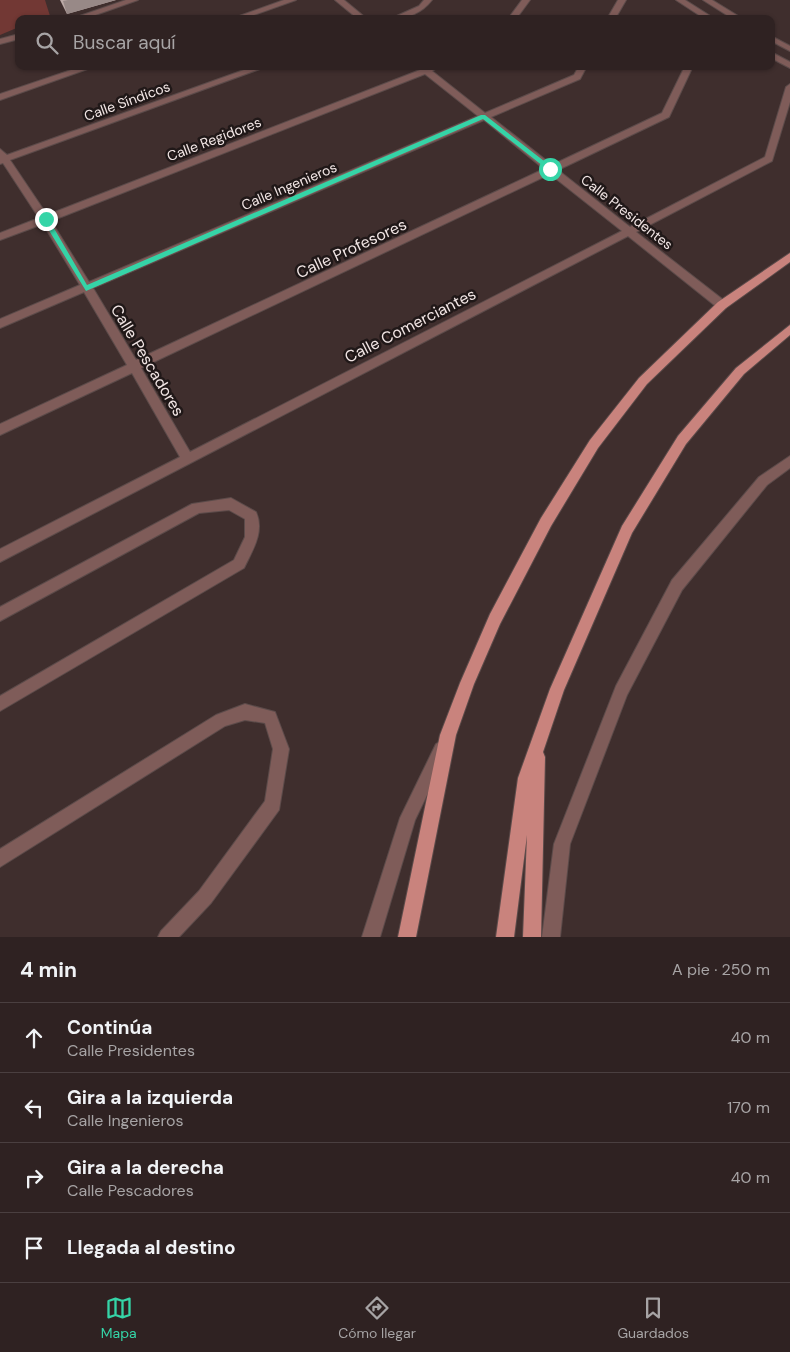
<!DOCTYPE html>
<html lang="es">
<head>
<meta charset="utf-8">
<style>
  body { margin:0; font-family:"DM Sans",sans-serif; background:#372a2a; color:#f1f3f6 }
  .stop { position:absolute; width:15px; height:15px; margin:-11px; border:4px solid #35d4a7; border-radius:50%; background:#fff }
  .stop.end { background:#35d4a7; border-color:#fff; box-shadow:0 1px 5px #0008 }
  .list { margin:0; padding:0; list-style:none }
  h2 { display:flex; justify-content:space-between; align-items:center; height:65px; margin:0; padding:0 20px; font-size:21px }
  h2 small { font-size:16px; font-weight:400; color:#a7a4a5 }
  .list li { display:grid; grid-template-columns:32px 1fr auto; gap:15px; align-items:center; box-sizing:border-box; height:70px; padding:0 20px; border-top:1px solid #4a3f40 }
  .list b { display:block; font-size:19px; white-space:nowrap }
  .list p { margin:0; font-size:16px; white-space:nowrap; color:#a7a4a5 }
  .list em { font-size:16px; font-style:normal; color:#a7a4a5 }
  .icon { flex:none; width:28px; height:28px; fill:none; stroke:currentColor; stroke-width:2; stroke-linecap:round; stroke-linejoin:round }
  .map { position:relative; flex:none; width:790px; height:937px; overflow:hidden }
  .search { position:absolute; background:#2f2222; box-shadow:0 1px 4px #0004; left:15px; right:15px; top:15px; height:55px; display:flex; align-items:center; gap:12px; box-sizing:border-box; padding:0 18px; border-radius:10px; color:#a7a4a5; font-size:19px }
  .sheet { height:345px; background:#2f2222 }
  nav { display:flex; justify-content:space-around; align-items:center; box-sizing:border-box; height:70px; border-top:1px solid #4a3f40; background:#2f2222; font-size:14px; color:#a7a4a5 }
  nav a { display:grid; justify-items:center; gap:2px }
  nav .on { color:#35d4a7 }
  .map>svg:first-child { display:block }
  .green { fill:#723834 }
  .lines { fill:none; stroke-linecap:round; stroke-linejoin:round }
  .service-casing { stroke:#5c4b4a; stroke-width:2 }
  .minor-casing { stroke:#5c4b4a; stroke-width:2 }
  .tertiary-casing { stroke:#5c4b4a; stroke-width:2 }
  .primary-casing { stroke:#5c4b4a; stroke-width:2 }
  .service { fill:#7f5c59; fill-rule:evenodd }
  .minor { fill:#7f5c59; fill-rule:evenodd }
  .tertiary { fill:#7f5c59; fill-rule:evenodd }
  .primary { fill:#c9837d; fill-rule:evenodd }
  .wall { fill:#bba9a6 }
  .shaded-wall { fill:#988987 }
  .route { fill:#35d4a7 }
  .labels { text-anchor:middle; stroke-width:5; stroke-linejoin:round; paint-order:stroke }
  .far-street-label { font-size:14px; fill:#f2e6e5; stroke:#201818 }
  .street-label { font-size:16px; fill:#f2e6e5; stroke:#201818 }
</style>
</head>
<body>
<div class="map">
<svg width="790" height="937" viewBox="0 0 790 937">
  <rect width="100%" height="100%" fill="#3f2e2d"/>
  <path class="green" d="M0,0H45L50,16L41,19H19V27L0,35Z"/>
  <g class="lines">
    <g class="service-casing">
      <path id="service" d="M231,498L256,512C265,532 252,551 244,568L0,711V696L234,560L245,537V519L229,510L199,513L0,621V607L192,504Z
        M245,704L275,712L289,749L279,810L211,903L179,937H158L161,931L199,891L265,801L273,749L265,723L245,720L225,726L0,867V849L216,715Z"/>
    </g>
    <g class="minor-casing">
      <path id="minor" d="M126,0H138L84,19H71Z
        M284,0H296L243,19H231Z
        M335,0H344L367,19H358Z
        M424,0H432C422,13 407,19 390,19L419,6Z
        M522,0H530L516,19H508Z
        M618,0H626L615,19H607Z
        M676,0H685L715,19H705Z
        M703,0H712L743,19H733Z
        M19,34V39L0,44V39Z
        M771,36L790,46V51L771,41Z
        M771,52L790,62V68L771,58Z
        M83,66H96L0,100V94Z
        M255,66H268L10,160L47,215L420,70L418,66H441L432,71L485,113L574,75L579,66H587L580,79L491,117L552,165L662,113L685,66H693L669,117L558,170L630,227L765,157L786,87L790,84V102L772,161L636,232L726,302L727,305L726,308H718L628,236L0,562V549L180,457L132,373L0,435V424L127,365L84,292L0,328V319L80,285L43,224L0,240V233L39,218L3,163L0,164V149L7,155ZM425,74L478,116L89,282L51,221ZM484,120L544,169L136,360L93,288ZM550,174L622,231L190,452L141,368Z"/>
    </g>
    <g class="tertiary-casing">
      <path id="tertiary" d="M790,456V468L767,485L682,590L627,695L570,844L560,937H542L554,844L616,686L672,580L759,477Z
        M441,741L446,744L449,749L415,820L380,937H362L400,818L436,744Z"/>
    </g>
    <g class="primary-casing">
      <path id="primary" d="M790,253V262L726,308L647,384L598,448L551,526L500,624L474,684L456,735L416,937H398L440,735L460,683L490,614L541,518L590,440L639,378L718,302Z
        M790,325V335L744,374L686,444L632,533L564,690L543,752L545,757L541,937H523L527,835L514,937H496L518,778L550,689L622,526L678,436L736,368Z"/>
    </g>
    <use href="#service" class="service"/>
    <use href="#minor" class="minor"/>
    <use href="#tertiary" class="tertiary"/>
    <use href="#primary" class="primary"/>
  </g>
  <path class="wall" d="M60,0H116L67,14Z"/>
  <path class="shaded-wall" d="M68,0H116L67,14L63,1Z"/>
  <path class="route" d="M481,115H485L553,168V170H548L483,119L86,291L42,219L48,218L87,285Z"/>
  <g class="labels">
    <g class="far-street-label">
      <text transform="translate(127 101) rotate(-20)" y="5">Calle Síndicos</text>
      <text transform="translate(214 139) rotate(-21)" y="5">Calle Regidores</text>
      <text transform="translate(289 186) rotate(-23)" y="5">Calle Ingenieros</text>
      <text transform="translate(627 212) rotate(38)" y="5">Calle Presidentes</text>
    </g>
    <g class="street-label">
      <text transform="translate(351 248) rotate(-25)" y="6">Calle Profesores</text>
      <text transform="translate(410 325) rotate(-27)" y="6">Calle Comerciantes</text>
      <text transform="translate(148 360) rotate(59)" y="6">Calle Pescadores</text>
    </g>
  </g>
</svg>
<div class="stop" style="left:550px;top:169px"></div>
<div class="stop end" style="left:46px;top:219px"></div>
<div class="search"><svg class="icon" aria-label="search" viewBox="0 0 24 24"><circle cx="10" cy="10" r="6"/><path d="M15 15l6 6"/></svg>Buscar aquí</div>
</div>
<section class="sheet">
<h2>4 min<small>A pie · 250 m</small></h2>
<ul class="list">
<li><svg class="icon" aria-label="ahead" viewBox="0 0 24 24"><path d="M12 20V5M6 11l6-6 6 6"/></svg><div><b>Continúa</b><p>Calle Presidentes</p></div><em>40 m</em></li>
<li><svg class="icon" aria-label="left" viewBox="0 0 24 24"><path d="M17 20v-9H6M10 6l-5 5 5 5"/></svg><div><b>Gira a la izquierda</b><p>Calle Ingenieros</p></div><em>170 m</em></li>
<li><svg class="icon" aria-label="right" viewBox="0 0 24 24"><path d="M7 20v-9h11M14 6l5 5-5 5"/></svg><div><b>Gira a la derecha</b><p>Calle Pescadores</p></div><em>40 m</em></li>
<li><svg class="icon" aria-label="arrive" viewBox="0 0 24 24"><path d="M6 21V4h12l-3 4 3 4H6"/></svg><div><b>Llegada al destino</b></div></li>
</ul>
</section>
<nav>
<a class="on"><svg class="icon" aria-label="map" viewBox="0 0 24 24"><path d="M3 6l6-2 6 2 6-2v14l-6 2-6-2-6 2zM9 4v14M15 6v14"/></svg>Mapa</a>
<a><svg class="icon" aria-label="directions" viewBox="0 0 24 24"><path d="M12 3l9 9-9 9-9-9zM9 14v-3h6M13 9l2 2-2 2"/></svg>Cómo llegar</a>
<a><svg class="icon" aria-label="saved" viewBox="0 0 24 24"><path d="M7 4h10v16l-5-4-5 4z"/></svg>Guardados</a>
</nav>
</body>
</html>
